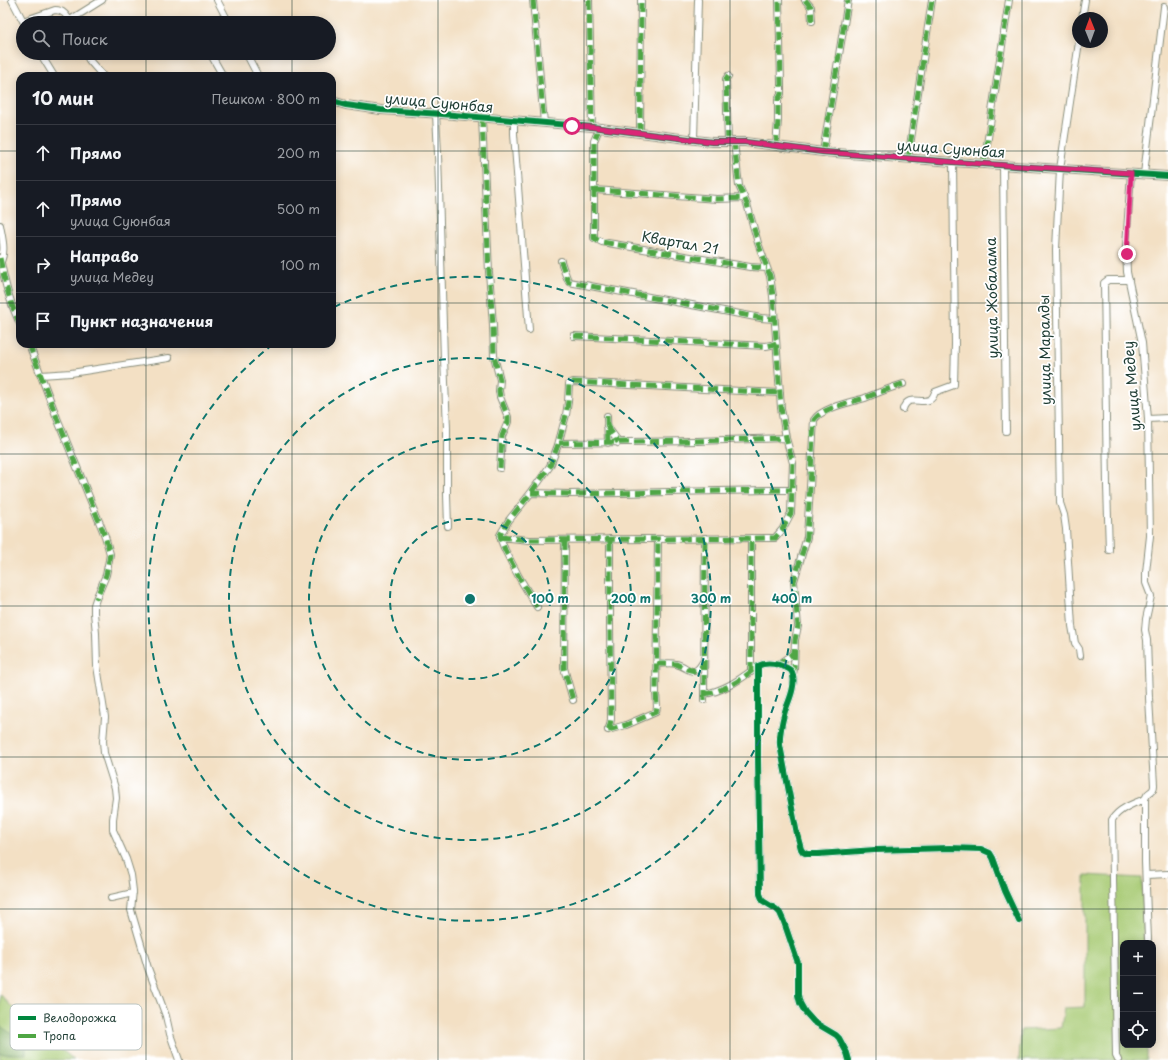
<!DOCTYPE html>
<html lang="ru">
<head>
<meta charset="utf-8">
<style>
  body { margin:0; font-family:"Playpen Sans",sans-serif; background:#242831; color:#f1f3f6 }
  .controls { position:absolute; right:12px; bottom:12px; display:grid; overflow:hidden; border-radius:8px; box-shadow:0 2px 10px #0003 }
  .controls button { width:36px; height:36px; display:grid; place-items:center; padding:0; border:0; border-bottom:1px solid #363941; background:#171b24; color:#f1f3f6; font:20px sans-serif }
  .compass { position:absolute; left:1072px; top:12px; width:36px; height:36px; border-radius:50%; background:#171b24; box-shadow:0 2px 10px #0003; rotate:359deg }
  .stop { position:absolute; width:12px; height:12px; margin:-9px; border:3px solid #db2777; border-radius:50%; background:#fff }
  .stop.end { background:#db2777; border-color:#fff; box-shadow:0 1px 4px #0008 }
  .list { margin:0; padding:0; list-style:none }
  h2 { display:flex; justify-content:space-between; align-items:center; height:52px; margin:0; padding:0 16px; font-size:17px }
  h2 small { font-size:13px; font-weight:400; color:#9ea1a6 }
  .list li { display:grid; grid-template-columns:26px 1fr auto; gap:12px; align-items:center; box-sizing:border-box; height:56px; padding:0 16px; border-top:1px solid #363941 }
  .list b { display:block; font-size:15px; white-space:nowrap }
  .list p { margin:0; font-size:13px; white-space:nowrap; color:#9ea1a6 }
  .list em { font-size:13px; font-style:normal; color:#9ea1a6 }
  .icon { flex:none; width:22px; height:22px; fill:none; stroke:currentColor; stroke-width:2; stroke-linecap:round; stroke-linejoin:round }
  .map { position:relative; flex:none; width:1168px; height:1060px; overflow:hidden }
  .search { position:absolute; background:#171b24; box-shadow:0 2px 10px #0003; left:16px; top:16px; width:320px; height:44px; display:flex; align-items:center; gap:10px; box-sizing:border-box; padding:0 14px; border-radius:22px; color:#9ea1a6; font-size:15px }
  .panel { position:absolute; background:#171b24; box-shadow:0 2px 10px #0003; left:16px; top:72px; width:320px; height:276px; border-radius:12px }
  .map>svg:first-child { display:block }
  .green { fill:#a8cb74; stroke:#648454 }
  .forest { fill:#86af66; stroke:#52764d }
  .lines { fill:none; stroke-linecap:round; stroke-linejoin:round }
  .street-casing { stroke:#898e7c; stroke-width:8 }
  .secondary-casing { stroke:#898e7c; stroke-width:10 }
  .street { stroke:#fff; stroke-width:6 }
  .secondary { stroke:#fbe5cf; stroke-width:8 }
  .quiet { stroke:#4fa644; stroke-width:5; stroke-dasharray:10 5; stroke-linecap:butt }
  .cycleway-casing { stroke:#fff; stroke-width:8 }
  .cycleway { stroke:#00873e; stroke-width:6 }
  .route { stroke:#db2777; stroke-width:5 }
  .grid { fill:none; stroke:#1f3d34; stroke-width:1; stroke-opacity:0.55 }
  .ring { fill:none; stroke:#0f766e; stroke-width:2; stroke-dasharray:7 5 }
  .labels { text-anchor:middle; stroke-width:3.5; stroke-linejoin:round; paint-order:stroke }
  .street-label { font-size:14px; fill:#1f3d34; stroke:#fff }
  .key { fill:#fff; stroke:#bcc5c2; stroke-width:1 }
  .key-label { font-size:11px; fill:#1f3d34 }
  .centre { fill:#0f766e; stroke:#fff; stroke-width:2 }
  .ring-label { font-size:12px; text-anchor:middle; font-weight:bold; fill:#0f766e; stroke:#fff; stroke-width:3.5; stroke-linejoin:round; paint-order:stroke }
</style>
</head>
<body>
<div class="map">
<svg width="1168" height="1060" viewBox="0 0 1168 1060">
  <rect width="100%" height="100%" fill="#fff"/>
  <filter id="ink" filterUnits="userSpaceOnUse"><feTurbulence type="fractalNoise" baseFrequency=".025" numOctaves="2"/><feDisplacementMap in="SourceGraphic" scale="8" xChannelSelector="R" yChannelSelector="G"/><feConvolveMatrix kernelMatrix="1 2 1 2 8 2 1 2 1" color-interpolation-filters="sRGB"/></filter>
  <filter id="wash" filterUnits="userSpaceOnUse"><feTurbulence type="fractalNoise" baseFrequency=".012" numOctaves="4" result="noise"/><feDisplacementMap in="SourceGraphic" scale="16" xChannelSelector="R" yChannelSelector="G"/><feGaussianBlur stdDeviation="0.9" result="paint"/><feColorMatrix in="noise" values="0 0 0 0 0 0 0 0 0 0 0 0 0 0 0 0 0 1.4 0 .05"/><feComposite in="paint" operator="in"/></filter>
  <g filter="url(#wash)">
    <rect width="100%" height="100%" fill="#f3e0c4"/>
    <path class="green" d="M1085,875L1142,878L1144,943H1123V1045H1147V1060H1019L1021,1030L1061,1028L1064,1008L1085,1007Z
      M0,994L10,1005L74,1060H0Z"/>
    <path class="forest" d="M0,1026L26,1043V1054H0Z"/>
  </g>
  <g filter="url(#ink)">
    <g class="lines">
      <g class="street-casing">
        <path id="street" d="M12,0L23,21L55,10C64,10 67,16 71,23
          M217,0L229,23
          M533,0L544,123
          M589,0L592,127
          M805,0L811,7L812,21
          M1082,18L1085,0
          M70,20L102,0
          M1079,42L1060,169L1056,249L1060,503L1064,515L1066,529L1072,626L1075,643L1079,649L1080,656
          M40,53L54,76
          M85,53L89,60L103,76
          M210,53L223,76
          M246,53L258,76
          M436,114L438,154L444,359L447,428V495L448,526
          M482,118L489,272L493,325L494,356L500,380L499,391L500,397L508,417V422L502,436L500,468
          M514,121V134L529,330
          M599,129L594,141V238L602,242L750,267L767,268
          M640,133L641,0
          M694,139L698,0
          M728,142L726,79L728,76
          M776,146L778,121V100L781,94V83L779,0
          M823,152L848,0
          M908,159L932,0
          M984,164L1009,0
          M1003,166L1006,431
          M1131,173L1126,246L1127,272L1142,343L1148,419L1150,536L1146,572V583L1151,596L1146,619L1145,630L1147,640L1149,698L1154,785C1154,792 1150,791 1147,795L1145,799V862L1148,939
          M1144,174L1164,7
          M595,190L717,199L744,198
          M0,225C2,237 6,250 1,262
          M0,258C5,283 9,301 20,324
          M561,261C562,265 567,279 569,282L761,318L774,319
          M574,336L766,346L771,345L776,343
          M29,344L57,418L105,536L110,554L109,560L106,575L96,599L94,605V613L96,633L97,666L105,717L103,741L104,753L115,788L116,798L113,819V830L126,859L131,875L133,891L131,910L148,968L166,1016L170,1034L179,1060
          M41,375L71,373L169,358
          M903,409C908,394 920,404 929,400C932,399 934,395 935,392L954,385L955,344L953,162
          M607,416L608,443
          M1148,419L1168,418
          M607,426L615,437L618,443
          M559,443L697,441L786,438
          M531,493L570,494L771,490H792
          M500,537L529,540L771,538H775L782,530L791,513L793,463L786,438L781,408L773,296L770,276L758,243L747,204L739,186L734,142
          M565,540L564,668L573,700
          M1109,550L1107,486L1104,283L1108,280H1129
          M537,607L519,577L505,550L501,540L500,535L509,520L530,494L550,466L558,445L566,415L568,402L569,384L573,382L780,393
          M657,664C663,664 670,662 676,664C688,666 693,680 703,662
          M777,665L790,656L794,651
          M751,672V538
          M793,674L794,669L795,640L798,626L794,581L807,537L814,420C821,408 852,402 865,398C877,393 890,388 903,384
          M704,694C723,691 738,681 754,669
          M704,700L705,538
          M608,730L626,725L656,712L657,707L656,692L658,539
          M608,730L610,725L611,719L610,625V539
          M1146,875L1168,874
          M111,898L133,893
          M849,1060L847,1053L839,1038L836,1035L814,1022L805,1012L800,1003L798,995V963L784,922L780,913L776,909L763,901L760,894L758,758V666C765,662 772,663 779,665C784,667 789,667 792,672C797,683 789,701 785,711C782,722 779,734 780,745L797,834L801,849L803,852L807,854H818L875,850L950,848L981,849L990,853L993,858L1005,891L1019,921
          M1118,1060L1116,1056L1112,820C1118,809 1134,803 1145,799"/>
      </g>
      <g class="secondary-casing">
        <path id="secondary" d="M332,101L346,105L381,110L442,114L592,127L712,142H745L823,152L953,162L1168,176"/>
      </g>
      <use href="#street" class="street"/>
      <use href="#secondary" class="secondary"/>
      <path class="quiet" d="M533,0L544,123
        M589,0L592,127
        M805,0L811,7L812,21
        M482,118L489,272L493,325L494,356L500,380L499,391L500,397L508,417V422L502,436L500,468
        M599,129L594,141V238L602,242L750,267L767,268
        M640,133L641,0
        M728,142L726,79L728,76
        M776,146L778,121V100L781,94V83L779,0
        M823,152L848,0
        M908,159L932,0
        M984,164L1009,0
        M595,190L717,199L744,198
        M0,258C5,283 9,301 20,324
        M561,261C562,265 567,279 569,282L761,318L774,319
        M574,336L766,346L771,345L776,343
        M29,344L57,418L105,536L110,554L109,560L106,575L96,599
        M607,416L608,443
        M607,426L615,437L618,443
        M559,443L697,441L786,438
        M531,493L570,494L771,490H792
        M500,537L529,540L771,538H775L782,530L791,513L793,463L786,438L781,408L773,296L770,276L758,243L747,204L739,186L734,142
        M565,540L564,668L573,700
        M537,607L519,577L505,550L501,540L500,535L509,520L530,494L550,466L558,445L566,415L568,402L569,384L573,382L780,393
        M657,664H676L687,669L695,671L701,667L704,661
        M777,665L790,656L794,651
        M751,672V538
        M793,674L794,669L795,640L798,626L794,581L807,537L814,420C821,408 852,402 865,398C877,393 890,388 903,384
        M704,694C723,691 738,682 753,670
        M704,700L705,538
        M608,730L626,725L656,712L657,707L656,692L658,539
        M608,730L610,725L611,719L610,625V539"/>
      <g class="cycleway-casing">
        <path id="cycleway" d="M332,101L346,105L381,110L442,114L592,127L712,142H745L823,152L953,162L1168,176
          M849,1060L847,1053L839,1038L836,1035L814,1022L805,1012L800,1003L798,995V963L784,922L780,913L776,909L763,901L760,894L758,758V666C765,662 772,663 779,665C784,667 789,667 792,672C797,683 789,701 785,711C782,722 779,734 780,745L797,834L801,849L803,852L807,854H818L875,850L950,848L981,849L990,853L993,858L1005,891L1019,921"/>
      </g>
      <use href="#cycleway" class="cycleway"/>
    </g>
  </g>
  <g class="lines" filter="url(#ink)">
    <path class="route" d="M572,126L592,127L712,142H745L823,152L953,162L1131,173L1127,254"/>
  </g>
  <path class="grid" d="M146,0V23M292,0V23M438,0V1060M584,0V1060M730,0V1060M876,0V1060M1022,0V1060M146,53V76M292,53V76M0,151H20M332,151H1168M0,303H20M332,303H1168M146,344V1060M292,344V1060M0,454H1168M0,606H1168M0,757H1168M0,909H1168"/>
  <g class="ring">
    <circle cx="470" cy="599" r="80"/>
    <circle cx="470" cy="599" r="161"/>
    <circle cx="470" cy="599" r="241"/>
    <path d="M334 307A322 322 0 1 1 272 345"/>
  </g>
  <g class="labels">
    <g class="street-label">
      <text transform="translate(439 103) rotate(5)" y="5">улица Суюнбая</text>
      <text transform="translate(951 149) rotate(4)" y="5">улица Суюнбая</text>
      <text transform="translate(680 243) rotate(10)" y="5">Квартал 21</text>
      <text transform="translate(992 298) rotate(-91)" y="5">улица Жобалама</text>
      <text transform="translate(1045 350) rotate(-91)" y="5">улица Маралды</text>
      <text transform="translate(1132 386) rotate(-95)" y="5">улица Медеу</text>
    </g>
  </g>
  <rect x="10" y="1004" width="132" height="46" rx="6" class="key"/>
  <rect x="18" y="1016" width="18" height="4" fill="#00873e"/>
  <rect x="18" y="1034" width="18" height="4" fill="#4fa644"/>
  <g class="key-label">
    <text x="43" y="1022">Велодорожка</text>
    <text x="43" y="1040">Тропа</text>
  </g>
  <circle cx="470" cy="599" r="6" class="centre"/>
  <g class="ring-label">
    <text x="550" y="603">100 m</text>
    <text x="631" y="603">200 m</text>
    <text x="711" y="603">300 m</text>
    <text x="792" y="603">400 m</text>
  </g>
</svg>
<div class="controls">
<button>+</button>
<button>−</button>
<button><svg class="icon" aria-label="locate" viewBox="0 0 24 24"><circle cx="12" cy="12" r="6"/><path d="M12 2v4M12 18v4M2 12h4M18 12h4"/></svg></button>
</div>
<svg class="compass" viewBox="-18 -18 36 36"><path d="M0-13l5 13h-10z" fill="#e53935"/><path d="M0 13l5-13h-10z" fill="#9ea1a6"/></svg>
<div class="stop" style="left:572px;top:126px"></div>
<div class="stop end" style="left:1127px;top:254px"></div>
<div class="search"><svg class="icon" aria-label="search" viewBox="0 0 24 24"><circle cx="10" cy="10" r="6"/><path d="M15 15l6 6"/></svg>Поиск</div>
<section class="panel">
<h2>10 мин<small>Пешком · 800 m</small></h2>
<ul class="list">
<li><svg class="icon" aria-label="ahead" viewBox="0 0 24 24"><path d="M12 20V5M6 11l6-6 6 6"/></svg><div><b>Прямо</b></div><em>200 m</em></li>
<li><svg class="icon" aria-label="ahead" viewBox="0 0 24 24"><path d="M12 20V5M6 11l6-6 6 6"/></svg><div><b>Прямо</b><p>улица Суюнбая</p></div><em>500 m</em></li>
<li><svg class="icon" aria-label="right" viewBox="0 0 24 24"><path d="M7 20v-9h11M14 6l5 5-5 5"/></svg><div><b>Направо</b><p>улица Медеу</p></div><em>100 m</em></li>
<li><svg class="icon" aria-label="arrive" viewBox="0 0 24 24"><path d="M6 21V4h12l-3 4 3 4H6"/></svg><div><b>Пункт назначения</b></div></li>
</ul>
</section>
</div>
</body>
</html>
